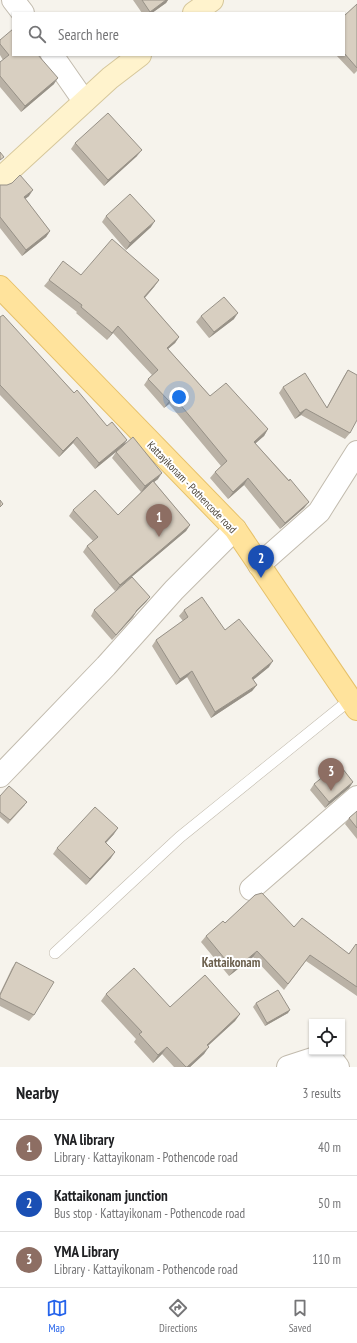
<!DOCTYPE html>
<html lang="en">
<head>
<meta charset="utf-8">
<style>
  body { margin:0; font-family:"PT Sans Narrow",sans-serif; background:#f6f6f6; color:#202124 }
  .controls { position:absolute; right:12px; bottom:12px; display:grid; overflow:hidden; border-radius:0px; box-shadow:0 1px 3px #0004 }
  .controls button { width:36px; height:36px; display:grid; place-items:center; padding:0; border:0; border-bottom:1px solid #e0e0e0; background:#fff; color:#202124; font:20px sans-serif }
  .you { position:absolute; left:179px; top:397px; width:14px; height:14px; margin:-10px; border:3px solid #fff; border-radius:50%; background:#1a73e8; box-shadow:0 0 0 6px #1a73e833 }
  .badge { display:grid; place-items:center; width:26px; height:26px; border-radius:50%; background:#2563eb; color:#fff; font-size:13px; font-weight:700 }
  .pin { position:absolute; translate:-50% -33px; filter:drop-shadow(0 1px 2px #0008) }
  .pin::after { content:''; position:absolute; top:21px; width:14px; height:12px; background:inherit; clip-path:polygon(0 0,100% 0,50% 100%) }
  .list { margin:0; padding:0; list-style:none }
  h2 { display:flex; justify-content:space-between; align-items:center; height:52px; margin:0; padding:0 16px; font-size:17px }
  h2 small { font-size:13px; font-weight:400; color:#757577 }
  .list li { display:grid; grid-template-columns:26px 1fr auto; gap:12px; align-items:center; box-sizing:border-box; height:56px; padding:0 16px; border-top:1px solid #e0e0e0 }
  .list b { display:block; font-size:15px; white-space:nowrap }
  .list p { margin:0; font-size:13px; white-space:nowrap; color:#757577 }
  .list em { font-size:13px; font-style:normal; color:#757577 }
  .icon { flex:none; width:22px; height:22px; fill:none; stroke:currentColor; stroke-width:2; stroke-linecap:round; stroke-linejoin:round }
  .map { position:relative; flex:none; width:357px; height:1067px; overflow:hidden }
  .search { position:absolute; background:#fff; box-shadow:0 1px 3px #0004; left:12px; right:12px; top:12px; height:44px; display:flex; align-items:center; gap:10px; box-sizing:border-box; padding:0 14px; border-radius:0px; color:#757577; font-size:15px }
  .sheet { height:220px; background:#fff }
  nav { display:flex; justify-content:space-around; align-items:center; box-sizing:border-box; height:56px; border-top:1px solid #e0e0e0; background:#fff; font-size:11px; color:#757577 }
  nav a { display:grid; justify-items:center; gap:2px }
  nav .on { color:#2563eb }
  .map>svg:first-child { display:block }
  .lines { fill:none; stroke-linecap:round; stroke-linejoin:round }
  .service-casing { stroke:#c2bbae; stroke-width:12 }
  .minor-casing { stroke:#c2bbae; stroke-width:24 }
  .secondary-casing { stroke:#d6c79b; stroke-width:24 }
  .primary-casing { stroke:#e6c16a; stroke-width:24 }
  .service { stroke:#fff; stroke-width:11 }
  .minor { stroke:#fff; stroke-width:22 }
  .secondary { stroke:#fff3cd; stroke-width:22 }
  .primary { stroke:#ffe39c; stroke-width:22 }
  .wall { fill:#bab2a6 }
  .shaded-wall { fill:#979187 }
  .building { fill:#d8cfc1; stroke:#979187 }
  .labels { text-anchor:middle; stroke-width:4; stroke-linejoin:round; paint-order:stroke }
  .street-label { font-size:11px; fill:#4b4439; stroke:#fff }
  .quarter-label { font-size:13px; font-weight:bold; fill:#6e6250; stroke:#fff }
</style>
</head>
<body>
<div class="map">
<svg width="357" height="1067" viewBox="0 0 357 1067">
  <rect width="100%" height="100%" fill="#f6f3ec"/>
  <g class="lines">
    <g class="service-casing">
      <path id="service" d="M55,953L180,837L351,699"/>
    </g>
    <g class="minor-casing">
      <path id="minor" d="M13,0L23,13
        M52,55L84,101
        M259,565L319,512L357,452
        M0,776L106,666L174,590L235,529
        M251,889L357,797
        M288,1067L328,1054L338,1067"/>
    </g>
    <g class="secondary-casing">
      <path id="secondary" d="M194,13L212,0
        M0,179L110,78L140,55"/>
    </g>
    <g class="primary-casing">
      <path id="primary" d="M0,287L235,529L357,709"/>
    </g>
    <use href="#service" class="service"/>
    <use href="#minor" class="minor"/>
    <use href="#secondary" class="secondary"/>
    <use href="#primary" class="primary"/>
  </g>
  <path class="wall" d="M133,0H168L166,3L152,13H142Z
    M357,4V71L354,74L336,55H344V16Z
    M0,40L54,84L21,112L0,87V62L3,60L0,55Z
    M75,143L137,156L104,186L71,149Z
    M0,185L29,196L25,199L50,231L46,237L22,256L0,228Z
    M106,216L151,227L126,250L102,222Z
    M81,275L159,280L154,287L145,298L179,337L175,343L168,349L210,396L268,429L264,436L255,443L309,502L304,508L280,529L244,485L228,499L210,478L215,472L221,466L169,404L164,408L144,385L148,379L152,375L113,333L107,340L76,313L77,312L44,286L49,280Z
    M201,316L234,319L209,338L196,322Z
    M0,317L107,426L127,440L124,445L158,479L154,482L190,525L186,531L115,591L83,552L87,546L93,541L69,516L73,510L118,515L141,492L112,458L116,452L95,469L73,443L59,457L0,395Z
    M348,370L350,433L345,439L301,415L295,419L279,393L283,387L327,407L344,376Z
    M150,597L146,602L136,612L133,617L112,640L91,616L94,610Z
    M184,610L225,630L269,667L253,680L257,685L252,691L211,718L187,677L176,685L152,646L156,640L183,621L179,616Z
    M353,782L349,788L325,808L310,790L314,784Z
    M0,796L25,805L8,824L0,817Z
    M357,811V839L345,824L349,818Z
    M114,834L106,843L111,858L86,885L53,854L57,848Z
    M225,923L294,927L348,954L357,945V996L306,961L284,990L253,957L229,976L201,942L206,936Z
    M16,962L34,1015L29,1021L0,1006V993L12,968Z
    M106,994L170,1007L240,1014L235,1021L208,1046L204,1054L190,1067H174L162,1054L153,1063L134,1042L136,1039L101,1001Z
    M256,1003L288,1013L265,1026L253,1007Z"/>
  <path class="shaded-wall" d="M166,0H168L166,3L152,13H149Z
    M58,78L54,84L21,112L25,106Z
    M142,150L137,156L104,186L108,180Z
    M33,190L29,196L20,203L24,197Z
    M155,221L151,227L126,250L130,243Z
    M50,231L46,237L22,256L26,250Z
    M159,280L154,287L139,304L144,297Z
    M238,313L234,319L209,338L214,332Z
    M118,326L113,333L107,340L112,333Z
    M179,337L175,343L162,354L167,348Z
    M174,397L169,404L164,408L169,401Z
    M306,409L301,415L295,419L300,413Z
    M268,429L264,436L249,449L254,442Z
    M77,437L73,443L59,457L63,451Z
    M127,440L123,446L95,469L99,463Z
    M162,473L158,479L141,492L145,486Z
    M248,478L244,485L228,499L233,492Z
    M309,502L304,508L280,529L285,523Z
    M190,525L186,531L115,591L120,585Z
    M150,597L146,602L132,616L136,611Z
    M136,612L133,617L112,640L116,635Z
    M273,661L269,667L248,684L252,678Z
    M192,671L187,677L176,685L180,679Z
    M257,685L252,691L211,718L215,712Z
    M353,782L349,788L325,808L329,802Z
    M118,828L114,834L101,848L105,842Z
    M115,852L111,858L86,885L90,879Z
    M257,951L253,957L229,976L234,970Z
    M290,1010L288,1013L265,1026L267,1023Z
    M240,1014L235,1021L201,1052L207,1045Z
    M167,1047L162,1054L153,1063L158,1055Z
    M209,1047L204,1054L190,1067H187Z"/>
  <path class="building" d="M142,0H166L150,12Z
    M357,4V68L344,53V16Z
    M13,29V55H38L58,78L25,106L0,76V62L9,55L0,44V40Z
    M108,113L142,150L108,180L75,143Z
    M0,152L4,157L0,160Z
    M20,175L33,190L24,197L50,231L26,250L0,217V185H7L12,183Z
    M130,194L155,221L130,243L106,216Z
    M112,239L159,280L144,297L179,337L167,348L210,396L226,383L268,429L254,442L289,481L290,479L309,502L285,523L248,478L233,492L215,472L227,461L174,397L169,401L148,379L158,370L118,326L112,333L81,307L82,305L49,280L63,261L81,275Z
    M224,297L238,313L214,332L201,316Z
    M3,315L74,393L77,390L107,426L112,422L127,440L99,463L77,437L63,451L0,385V317Z
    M348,370L357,375V420L350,433L306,409L300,413L283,387L305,373L327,408Z
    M133,437L162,473L145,486L116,452Z
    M153,481L190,525L120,585L87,546L98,537L73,510L95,490L118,515Z
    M0,500L3,504L0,507Z
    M132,577L150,597L136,611V612L116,635L94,610Z
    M202,597L225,630L239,619L273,661L252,678L257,685L215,712L192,671L180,679L156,640L188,617L184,610Z
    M339,764L353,782L329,802L314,784Z
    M9,786L27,802L10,820L0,812V796Z
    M95,807L118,828L105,842L115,852L90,879L57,848Z
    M357,811V828L349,818Z
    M262,893L294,927L302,918L349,954L356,944L357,945V987L310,955L288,984L257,951L234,970L206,936L223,921L225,923L255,895Z
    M16,962L54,982L34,1015L0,998V995Z
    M134,968L170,1007L205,975L240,1014L207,1045L209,1047L187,1067H186L167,1047L158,1055L139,1034L142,1032L106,994Z
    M278,990L290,1010L267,1023L256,1003Z"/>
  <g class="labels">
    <g class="street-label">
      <text transform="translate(192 487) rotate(46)" y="4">Kattayikonam - Pothencode road</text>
    </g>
    <g class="quarter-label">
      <text x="231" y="967">Kattaikonam</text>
    </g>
  </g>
</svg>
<div class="controls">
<button><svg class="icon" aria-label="locate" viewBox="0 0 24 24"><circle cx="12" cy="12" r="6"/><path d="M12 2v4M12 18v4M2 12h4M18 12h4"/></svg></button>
</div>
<div class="you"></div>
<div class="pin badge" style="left:159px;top:537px;background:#8d6e63">1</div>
<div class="pin badge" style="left:261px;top:578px;background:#1a4fb4">2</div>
<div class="pin badge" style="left:331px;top:791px;background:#8d6e63">3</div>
<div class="search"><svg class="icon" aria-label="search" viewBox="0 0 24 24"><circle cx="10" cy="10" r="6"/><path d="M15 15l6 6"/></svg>Search here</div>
</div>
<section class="sheet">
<h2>Nearby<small>3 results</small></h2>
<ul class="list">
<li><span class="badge" style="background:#8d6e63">1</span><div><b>YNA library</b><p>Library · Kattayikonam - Pothencode road</p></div><em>40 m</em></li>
<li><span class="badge" style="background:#1a4fb4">2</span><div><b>Kattaikonam junction</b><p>Bus stop · Kattayikonam - Pothencode road</p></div><em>50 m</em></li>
<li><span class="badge" style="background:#8d6e63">3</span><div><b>YMA Library</b><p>Library · Kattayikonam - Pothencode road</p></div><em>110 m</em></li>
</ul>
</section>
<nav>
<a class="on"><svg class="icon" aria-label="map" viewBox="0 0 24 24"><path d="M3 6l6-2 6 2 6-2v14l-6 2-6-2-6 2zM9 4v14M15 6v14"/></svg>Map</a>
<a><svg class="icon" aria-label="directions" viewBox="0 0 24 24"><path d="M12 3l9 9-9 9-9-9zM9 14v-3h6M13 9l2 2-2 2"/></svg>Directions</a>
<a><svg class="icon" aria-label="saved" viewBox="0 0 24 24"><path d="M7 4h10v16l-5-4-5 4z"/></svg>Saved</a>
</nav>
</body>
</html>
